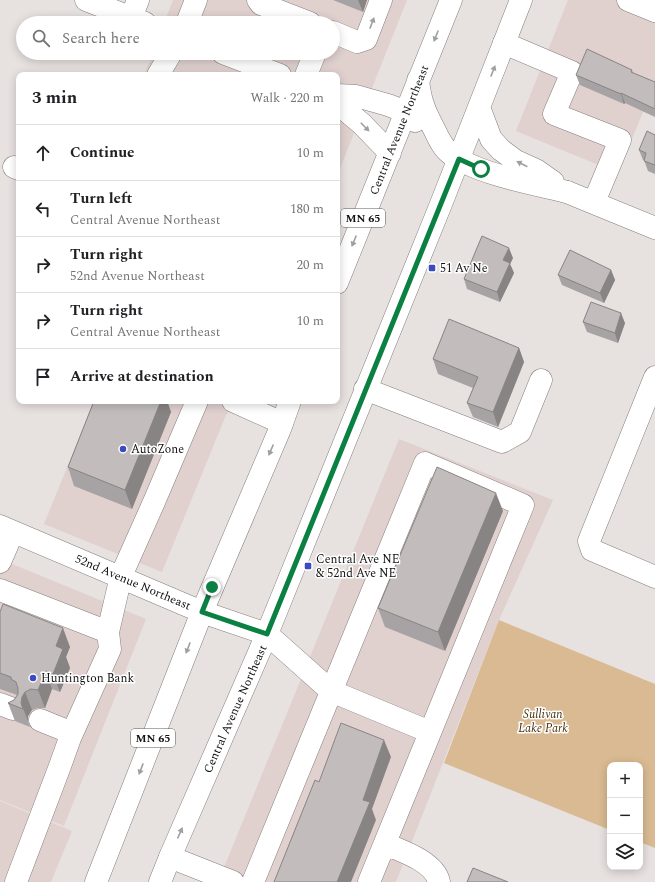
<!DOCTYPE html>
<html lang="en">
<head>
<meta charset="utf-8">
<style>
  body { margin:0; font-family:Spectral,serif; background:#f6f6f6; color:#202124 }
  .controls { position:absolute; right:12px; bottom:12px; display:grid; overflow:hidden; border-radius:8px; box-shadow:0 2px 10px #0003 }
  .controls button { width:36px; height:36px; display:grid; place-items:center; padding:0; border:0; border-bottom:1px solid #e0e0e0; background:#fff; color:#202124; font:20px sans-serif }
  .stop { position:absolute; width:12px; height:12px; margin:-9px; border:3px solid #0b8043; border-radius:50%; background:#fff }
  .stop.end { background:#0b8043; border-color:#fff; box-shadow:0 1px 4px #0008 }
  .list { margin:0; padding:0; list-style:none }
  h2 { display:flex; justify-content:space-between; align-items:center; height:52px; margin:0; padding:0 16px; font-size:17px }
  h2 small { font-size:13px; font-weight:400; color:#757577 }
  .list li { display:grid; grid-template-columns:26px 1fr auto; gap:12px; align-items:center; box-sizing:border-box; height:56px; padding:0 16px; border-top:1px solid #e0e0e0 }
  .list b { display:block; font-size:15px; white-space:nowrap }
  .list p { margin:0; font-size:13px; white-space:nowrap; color:#757577 }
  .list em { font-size:13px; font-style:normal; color:#757577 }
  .icon { flex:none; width:22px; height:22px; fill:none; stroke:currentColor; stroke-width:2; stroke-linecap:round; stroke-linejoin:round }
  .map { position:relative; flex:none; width:655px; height:882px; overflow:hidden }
  .search { position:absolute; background:#fff; box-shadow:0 2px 10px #0003; left:16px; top:16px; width:324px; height:44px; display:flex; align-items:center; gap:10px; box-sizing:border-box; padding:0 14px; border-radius:22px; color:#757577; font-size:15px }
  .panel { position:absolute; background:#fff; box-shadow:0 2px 10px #0003; left:16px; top:72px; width:324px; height:332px; border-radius:8px }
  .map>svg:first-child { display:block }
  .built { fill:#e0d1cf }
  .green { fill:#d9ba92 }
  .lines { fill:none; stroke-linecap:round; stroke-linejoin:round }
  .minor-casing { stroke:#857f7e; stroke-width:23 }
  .major-casing { stroke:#857f7e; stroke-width:23 }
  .minor { stroke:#fff; stroke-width:22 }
  .major { stroke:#fff; stroke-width:22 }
  .wall { fill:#a7a2a3 }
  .shaded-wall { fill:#888484 }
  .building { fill:#c2bcbd; stroke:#888484 }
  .oneway { fill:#a09f9f }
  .route { stroke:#0b8043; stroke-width:5 }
  .poi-dot { fill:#3c4abd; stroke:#fff; stroke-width:1.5 }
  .labels { text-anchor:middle; stroke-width:3; stroke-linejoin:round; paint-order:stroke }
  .shield { fill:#fff; stroke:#595858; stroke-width:1 }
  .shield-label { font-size:11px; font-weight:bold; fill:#121010 }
  .street-label { font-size:12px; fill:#121010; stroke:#fff }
  .poi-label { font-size:12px; fill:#121010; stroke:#fff; text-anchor:start }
  .park-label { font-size:12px; font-style:italic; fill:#48320f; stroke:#fff }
</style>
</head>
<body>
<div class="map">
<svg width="655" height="882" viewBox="0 0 655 882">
  <rect width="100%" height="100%" fill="#e7e1e0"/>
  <path class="built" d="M173,0H407L337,176V75H144L153,53H333V23H164Z
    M568,0H655V83L618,173L516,131Z
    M94,401H238L226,415L162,572L44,524Z
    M399,439L553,500L499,620L396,882H218Z
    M0,559L146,619L64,826L0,800Z
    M0,801L72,831L51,882H0Z"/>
  <path class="green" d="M499,620L655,684V848L640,842V765H610V830L444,763Z"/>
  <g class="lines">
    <g class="minor-casing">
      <path id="minor" d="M86,0L145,23
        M258,0L261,4L310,23
        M628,0L655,11
        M131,18L138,0
        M187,23L196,0
        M333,32L357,42L366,39L381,0
        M504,43L572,72L554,114L620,140L594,202
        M223,53L280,75
        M158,75L171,53
        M306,75L315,53
        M14,167L19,169
        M567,192L655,228
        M655,377L589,541L592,550L655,577
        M365,389L502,442L520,432L541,380
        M233,401L282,423
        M0,526L202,612L267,634L331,691L430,732
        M0,562L13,532
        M0,590L108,632
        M0,704L13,709
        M40,720L72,733
        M385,844C402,851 435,862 439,882
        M170,857L233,882
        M16,882L60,766L70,738L110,649L108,632L121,576L154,502L197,401
        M253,882L425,463L523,505L369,882"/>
    </g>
    <g class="major-casing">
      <path id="major" d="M418,80C420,97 423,108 431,123C437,134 441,147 451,154C477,174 534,184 567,192
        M337,95L356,96L388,105L406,112L415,121
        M337,103L362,124L390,153
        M479,107L491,139L501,150L516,161L536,170L553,182
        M337,283L451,0
        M96,882L202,612L280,429L290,401
        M160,882L170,857L267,634L441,204L521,0"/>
    </g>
    <use href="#minor" class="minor"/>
    <use href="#major" class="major"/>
  </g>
  <path class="wall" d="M333,0H367L363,12Z
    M632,70L633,73L655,82V117L625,103L624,104L580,85L576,75Z
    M655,135V174L648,171L644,160H643L639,150Z
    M513,258L510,264L514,273L500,302L467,289L464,279Z
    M611,270L615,280L604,303L562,285L558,275Z
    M583,322L625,323L618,343L587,332Z
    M519,348L524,362L498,427L473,417L467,403L473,388L438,374L433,359Z
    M94,401H167L171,412L132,509L74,486L68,467Z
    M503,511L445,651L385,627L378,608Z
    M0,612L70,647L66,657L70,668L60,692L52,689L45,708H38L32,710L28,716V721L30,727L15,721L8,703L14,700L17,695L0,689Z"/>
  <path class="shaded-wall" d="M358,0H367L363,12Z
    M621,93L625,103L624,104L621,94Z
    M509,248L513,258L510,264L514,273L500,302L497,292L503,260Z
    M611,270L615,280L604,303L600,293Z
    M621,313L625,323L618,343L615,333Z
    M519,348L524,362L498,427L493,412Z
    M161,401H167L171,412L132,509L125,490Z
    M496,493L503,511L445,651L438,632Z
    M63,628L70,647L66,657L70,668L60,692L53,674L56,646Z
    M46,671L52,689L45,708L38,690Z
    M25,692L32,710L28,716V721L21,703L22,697Z
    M384,740L391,757L372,809L376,820L351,882H337L363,800Z"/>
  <path class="building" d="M587,49L632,70L631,72L655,82V109L621,93V94L576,75Z
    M647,131L655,135V165L644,161L646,153L639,150Z
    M482,236L509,248L503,260L510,263L497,292L464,279Z
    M570,250L611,270L600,293L558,275Z
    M591,302L621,313L615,333L583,322Z
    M449,319L519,348L493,412L467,403L478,377L433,359Z
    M94,401H161L125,490L68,467Z
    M437,467L496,493L438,632L378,608Z
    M3,604L63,628L56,646L63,649L53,674L46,671L38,690L31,689L25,692L22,697L21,703L23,709L8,703L14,700L18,694V688L16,682L11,679V677L0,673V612Z
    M341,723L384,740L363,800L370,802L337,882H274L315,780L319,782Z
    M473,868L508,882H467Z"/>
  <defs><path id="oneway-solid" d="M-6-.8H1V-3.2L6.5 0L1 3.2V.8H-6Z"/></defs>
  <g class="oneway">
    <use href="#oneway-solid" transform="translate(372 23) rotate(-69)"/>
    <use href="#oneway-solid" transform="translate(436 36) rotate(112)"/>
    <use href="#oneway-solid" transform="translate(493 71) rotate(-69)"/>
    <use href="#oneway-solid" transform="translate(365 127) rotate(45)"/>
    <use href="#oneway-solid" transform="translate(522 164) rotate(-153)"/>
    <use href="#oneway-solid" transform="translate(354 241) rotate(112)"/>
    <use href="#oneway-solid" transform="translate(271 450) rotate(113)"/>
    <use href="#oneway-solid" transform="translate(188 648) rotate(111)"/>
    <use href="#oneway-solid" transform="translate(141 769) rotate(111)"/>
    <use href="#oneway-solid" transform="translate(180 833) rotate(-66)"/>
  </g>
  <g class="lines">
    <path class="route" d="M212,587L202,612L267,634L459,159L481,169"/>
  </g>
  <g class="poi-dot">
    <rect x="428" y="264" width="8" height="8" rx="2"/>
    <circle cx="123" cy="449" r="4"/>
    <rect x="304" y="562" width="8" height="8" rx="2"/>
    <circle cx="33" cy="678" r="4"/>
  </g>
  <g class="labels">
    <g class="shield">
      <rect x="341" y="209" width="44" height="18" rx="3"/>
      <rect x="131" y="729" width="44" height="18" rx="3"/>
    </g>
    <g class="shield-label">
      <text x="363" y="222">MN 65</text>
      <text x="153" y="742">MN 65</text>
    </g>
    <g class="street-label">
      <text transform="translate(399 130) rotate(-68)" y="4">Central Avenue Northeast</text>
      <text transform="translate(133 582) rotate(23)" y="4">52nd Avenue Northeast</text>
      <text transform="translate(235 709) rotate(-66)" y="4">Central Avenue Northeast</text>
    </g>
    <g class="poi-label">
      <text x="440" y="272">51 Av Ne</text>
      <text x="131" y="453">AutoZone</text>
      <text x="316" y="563">Central Ave NE<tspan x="316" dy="14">&amp; 52nd Ave NE</tspan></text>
      <text x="41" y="682">Huntington Bank</text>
    </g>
    <g class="park-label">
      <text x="543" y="718">Sullivan<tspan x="543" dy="14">Lake Park</tspan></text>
    </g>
  </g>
</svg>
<div class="controls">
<button>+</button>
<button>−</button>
<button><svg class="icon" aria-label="layers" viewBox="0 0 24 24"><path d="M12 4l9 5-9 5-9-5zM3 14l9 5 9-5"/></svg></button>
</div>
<div class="stop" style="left:481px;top:169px"></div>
<div class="stop end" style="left:212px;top:587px"></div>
<div class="search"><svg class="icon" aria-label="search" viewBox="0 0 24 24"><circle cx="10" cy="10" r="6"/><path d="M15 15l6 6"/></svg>Search here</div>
<section class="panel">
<h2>3 min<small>Walk · 220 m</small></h2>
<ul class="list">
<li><svg class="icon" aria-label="ahead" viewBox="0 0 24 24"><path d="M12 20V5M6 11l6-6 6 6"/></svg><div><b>Continue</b></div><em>10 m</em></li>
<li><svg class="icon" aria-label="left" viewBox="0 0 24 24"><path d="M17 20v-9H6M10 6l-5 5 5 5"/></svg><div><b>Turn left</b><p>Central Avenue Northeast</p></div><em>180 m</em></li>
<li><svg class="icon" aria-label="right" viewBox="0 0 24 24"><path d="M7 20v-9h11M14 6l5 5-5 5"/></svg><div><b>Turn right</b><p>52nd Avenue Northeast</p></div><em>20 m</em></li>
<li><svg class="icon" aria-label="right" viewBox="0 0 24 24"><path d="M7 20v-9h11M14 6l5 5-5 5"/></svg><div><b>Turn right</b><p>Central Avenue Northeast</p></div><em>10 m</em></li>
<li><svg class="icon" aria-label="arrive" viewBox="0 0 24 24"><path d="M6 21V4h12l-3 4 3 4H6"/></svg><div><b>Arrive at destination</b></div></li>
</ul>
</section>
</div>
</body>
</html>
